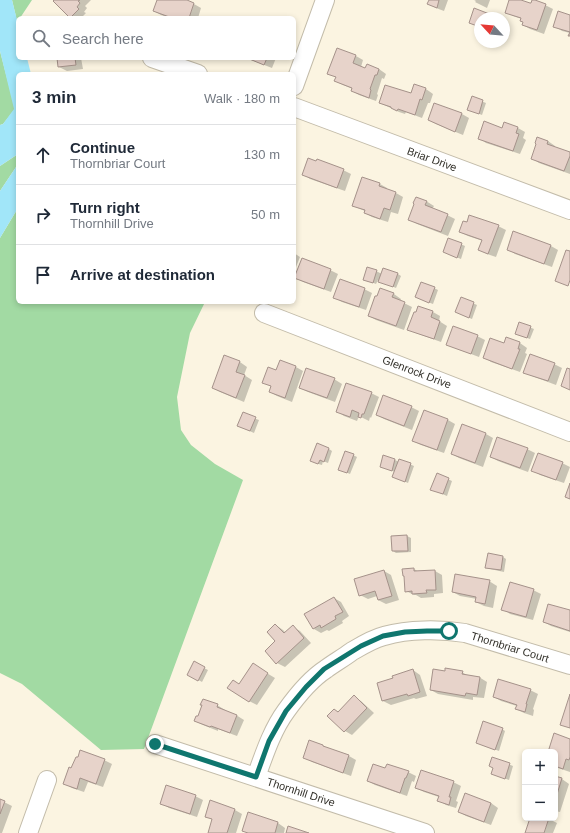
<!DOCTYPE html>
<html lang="en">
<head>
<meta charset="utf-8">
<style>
  body { margin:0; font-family:Helvetica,sans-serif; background:#f2f2f3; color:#1f2937 }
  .controls { position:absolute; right:12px; bottom:12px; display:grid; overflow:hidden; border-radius:6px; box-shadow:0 2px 6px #0003 }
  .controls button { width:36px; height:36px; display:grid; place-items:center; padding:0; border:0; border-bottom:1px solid #e0e1e3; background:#fff; color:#1f2937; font:20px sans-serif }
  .compass { position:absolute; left:474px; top:12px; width:36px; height:36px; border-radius:50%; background:#fff; box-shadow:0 2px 6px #0003; rotate:296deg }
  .stop { position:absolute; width:12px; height:12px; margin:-9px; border:3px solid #0f766e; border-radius:50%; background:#fff }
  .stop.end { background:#0f766e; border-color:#fff; box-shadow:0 1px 4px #0008 }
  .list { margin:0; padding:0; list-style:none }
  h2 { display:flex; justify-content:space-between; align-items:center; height:52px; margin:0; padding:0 16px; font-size:17px }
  h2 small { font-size:13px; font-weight:400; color:#747a83 }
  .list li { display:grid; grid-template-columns:26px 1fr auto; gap:12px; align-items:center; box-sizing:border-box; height:60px; padding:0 16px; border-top:1px solid #e0e1e3 }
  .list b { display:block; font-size:15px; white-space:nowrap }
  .list p { margin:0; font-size:13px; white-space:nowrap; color:#747a83 }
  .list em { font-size:13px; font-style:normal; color:#747a83 }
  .icon { flex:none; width:22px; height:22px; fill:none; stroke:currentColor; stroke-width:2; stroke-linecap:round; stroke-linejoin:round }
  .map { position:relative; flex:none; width:570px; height:833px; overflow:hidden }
  .search { position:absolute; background:#fff; box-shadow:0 2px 6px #0003; left:16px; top:16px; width:280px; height:44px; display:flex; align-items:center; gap:10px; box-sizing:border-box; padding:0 14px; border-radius:6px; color:#747a83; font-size:15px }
  .panel { position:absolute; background:#fff; box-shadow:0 2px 6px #0003; left:16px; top:72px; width:280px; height:232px; border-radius:6px }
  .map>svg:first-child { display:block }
  .green { fill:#a2daa3 }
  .water { fill:#a1e6f9 }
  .shadow { fill:#0003 }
  .building { fill:#e7d3ca; stroke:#a5928a }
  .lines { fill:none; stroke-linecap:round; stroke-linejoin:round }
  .minor-casing { stroke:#c3bcaa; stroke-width:20 }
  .minor { stroke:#fff; stroke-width:18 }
  .route { stroke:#0f766e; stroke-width:5 }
  .labels { text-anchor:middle; stroke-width:3; stroke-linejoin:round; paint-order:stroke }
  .street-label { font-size:11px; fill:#34322b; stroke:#fff }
</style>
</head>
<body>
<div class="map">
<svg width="570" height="833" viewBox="0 0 570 833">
  <rect width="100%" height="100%" fill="#fbf4e1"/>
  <path class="green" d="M12,0H32L20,18H18L17,21Z
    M0,51L15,109L3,124L0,125Z
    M18,154V164L0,191V166Z
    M18,208V302H205L190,333L177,397L181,430L191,445L215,464L243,480L144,749L101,750L22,684L0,673V238Z"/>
  <path class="water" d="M0,0H12L18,24V58H27L31,74H18V154L0,166V125L3,124L14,109L0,51Z
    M18,164V208L0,238V191Z"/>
  <path class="shadow" d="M56,0H91L85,6L87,8L84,12L86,13L81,18H73L71,17Z
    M158,0H184L194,4L201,8L198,18H170L161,15L154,11Z
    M430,0H448L444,11L436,8L429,4Z
    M474,0H490L487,8L475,2L476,1Z
    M510,0H518L530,4L545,5L553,9L544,34L530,29L523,25L524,22L522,19L513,16L506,12Z
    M570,16V33L562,31L554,26Z
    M337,49L356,56L363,60L361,67L366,69H379L386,74L384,79L382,78L377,94L378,95L376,101L359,95L352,91L353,89L343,85L335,81L337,78L329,73Z
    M58,58H81L83,69L67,71L59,67Z
    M246,58H276L272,68Z
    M414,85L426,89L433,94L430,103H428L422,118L406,112L405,114L399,112L380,103L411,95Z
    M473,98L486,103L482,115L472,111Z
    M462,114L469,118L463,135L436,124L429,120Z
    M505,123L518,128L525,132L523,138L526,140L520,154L486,143L479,138L502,129Z
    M538,138L548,141L555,146V148L570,153V174L539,163L532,158L538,144Z
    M343,170L351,174L345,191L310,179L303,174Z
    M363,178L380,184L387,188V189L396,193L403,197L398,214L391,212L388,222L372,217L365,213V211L353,206Z
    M426,201L434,206L432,209L447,215L455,219L448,236L417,224L410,220Z
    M498,226L506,230L496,257L487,254L480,250L483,241L468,236L460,232Z
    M449,239L465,246L461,259L444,252Z
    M551,246L558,250L552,267L515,254L508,249Z
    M294,253L300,257L294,272Z
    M330,270L338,274L331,292L303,282L296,278Z
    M376,271L382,274H398L401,276L396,288L378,280L376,284L364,279Z
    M434,288L438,290L433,304L420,299Z
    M364,289L372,293L366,310L342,302L335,298Z
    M381,290L394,294L401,299L400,301L412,307L404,330L376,320L369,316L378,298Z
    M461,298L477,305L472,319L460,314Z
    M418,307L433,312L440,316L439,321L447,326L441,342L416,333L409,329Z
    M519,323L534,329L530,339L519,335Z
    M477,336L485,340L479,357L455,348L448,344Z
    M506,338L520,343L527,348L525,353L527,354L520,372L491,362L484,357L504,344Z
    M224,357L240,362L247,367L244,375L252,380L244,402L220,392L213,388Z
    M281,361L296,367L303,371L292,402L277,396L270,392L272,387L263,382L277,372Z
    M554,364L562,368L556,385L532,376L525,372Z
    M334,379L342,384L335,402L308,392L300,388Z
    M371,393L379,397L371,418L370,417L369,421L359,416L357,421L344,416L337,411Z
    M411,407L419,411L412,430L384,419L377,415Z
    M424,411L448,420L455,424L444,453L421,445L413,441Z
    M243,414L259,420L254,433L238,426Z
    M462,425L486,434L493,438L483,467L459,458L452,454Z
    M329,449L332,451L328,463L323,461L322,465L315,463Z
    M527,449L535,453L528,472L498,461L491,457Z
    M353,455L357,457L350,474L343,471Z
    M384,457L395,460L399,462L400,460L414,466L408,483L397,478L395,472L381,467Z
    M562,463L570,467L564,483L540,475L533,470Z
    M437,474L452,481L447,496L435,491Z
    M407,536L411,538V552L396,553L393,551L392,537Z
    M489,554L503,557L506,559L504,572L490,569L486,567Z
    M414,569L419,572L435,571L442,575L443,593L434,594V597L421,598L416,595H414L406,591L405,576Z
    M384,571L391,575L399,600L386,604L378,600L377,596L368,599L360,595Z
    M489,581L497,586L493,608L484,606L476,602L477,599L460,596L453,592Z
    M533,590L541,594L533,620L510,614L503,609Z
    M334,598L341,602L349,616L342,621L343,623L329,631L327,630L321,633L314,629Z
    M570,612V632L551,626L544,622Z
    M276,625L283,630L286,633L293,627L300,631L311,643L285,667L277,663Z
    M194,663L208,670L202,682L188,674Z
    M260,669L275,678L257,705L249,701L240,685Z
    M413,670L420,675L427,696L416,699L414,698L391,705L383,701L378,684L394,679Z
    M462,672L468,676L479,677L487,682L484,698L473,697V700L438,694L431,690Z
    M530,690L538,694L533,709L534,710L533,716L524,713L516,709L517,706L501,701L494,697Z
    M354,697L361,701L374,713L352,735L345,731L334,710L339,712Z
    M217,705L225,710L224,711L236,715L244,720L237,736L218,729V731L203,725L195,721Z
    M502,729L505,731L499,751L477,743Z
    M570,740V772L555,767V752H549Z
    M328,749L349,756L356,760L351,776L312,762L304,757Z
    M493,758L513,766L509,780L496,775Z
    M104,760L112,764L103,787L88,782L84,792L72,788L64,783L72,769Z
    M386,769L408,772L416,776L414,782L412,781L407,796L375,785L368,781Z
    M555,777L562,779L569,784L560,812L555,811Z
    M453,782L461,786L456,801L458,802L456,808L446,805L438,800L439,797L424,792L416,788Z
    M195,796L203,800L197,817L169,808L161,803Z
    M0,800L12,806L2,833H0Z
    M491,803L498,808L491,825L466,816L459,812Z
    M235,810L242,814L236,833H209L213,820L206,816Z
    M248,814L278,823L285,828L284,833H247L243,831Z
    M531,818H547L557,823L553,833H526Z"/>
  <path class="building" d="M54,0H80L78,1L80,3L77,7L79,9L70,18L53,1Z
    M157,0H187L194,3L189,18H172L153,11Z
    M429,0H439L437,8L427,4Z
    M509,0H521L530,3H531L532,0H535L546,4L537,30L522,25L523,22L520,21L521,18L505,13Z
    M474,8L492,15L491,18H480V27L469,23Z
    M558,11L570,15V36H568L570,32L553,27Z
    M337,48L356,55L353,63L365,68L367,64L379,69L377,75H375L370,89L371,90L369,98L351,91L352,88L334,81L336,77L327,74Z
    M57,58H75L76,65L58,67Z
    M247,58H267L264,65Z
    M414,84L426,88L422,100L420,99L415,115L398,109L397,111L391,108V107L379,103L385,85L411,93Z
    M472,96L483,100L479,114L467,110Z
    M434,103L462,113L455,132L428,120Z
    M484,121L502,128L504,122L518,127L516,133L519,134L513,151L478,139Z
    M537,137L548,141L547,144L570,152V156L564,171L531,159L536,144L535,143Z
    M308,158L316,161L317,159L344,169L337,188L302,175Z
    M362,177L380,183L379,186L396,192L390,210L384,208L380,219L364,213L365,210L352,206Z
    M416,197L427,201L425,205L448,214L441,232L408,220L414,204L413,203Z
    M469,215L499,225L488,254L478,250L482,240L459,232L463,221L467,222Z
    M513,231L551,245L544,264L507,250Z
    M448,238L462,243L457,258L443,252Z
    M566,250L570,251V280L568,286L555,281Z
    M302,258L331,269L324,289L294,278Z
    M367,267L377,270L373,283L363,280Z
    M383,268L398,273L393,287L378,282Z
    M340,279L365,288L359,307L333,298Z
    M421,282L435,287L429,303L415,297Z
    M380,288L394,293L392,297L405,302L396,326L368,316L375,296H377Z
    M461,297L474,302L469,318L455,312Z
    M418,306L433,311L431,317L440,321L434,339L407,330L414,312H416Z
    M519,322L531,326L527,338L515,334Z
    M453,326L478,335L471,354L446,345Z
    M506,337L520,342L518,349H520L512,369L483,358L490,338L504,343Z
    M530,354L555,363L548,381L523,373Z
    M224,355L240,361L236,372L245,375L236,398L212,388Z
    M280,360L296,366L285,398L269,392L271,386L262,383L268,367L276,370Z
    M306,368L335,378L327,398L299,388Z
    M567,368L570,369V390L561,386Z
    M346,383L372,392L364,414H362L361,418L358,417L359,413L352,410L350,417L336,412Z
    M383,395L412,406L404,426L376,415Z
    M424,410L448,419L437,450L412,441Z
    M243,412L256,417L250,431L237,426Z
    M462,424L486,433L475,463L451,454Z
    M497,437L528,448L520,468L490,457Z
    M317,443L329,448L324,462L320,460L318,464L310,461Z
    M345,451L354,454L347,473L338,470Z
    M538,453L563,462L556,480L531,471Z
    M383,455L395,459L392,471L380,467Z
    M399,459L411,463L405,482L392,477Z
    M437,473L449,478L443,494L430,490Z
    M570,483V499L565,497Z
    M407,535L408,551H392L391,536Z
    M488,553L503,556L501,570L485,568Z
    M414,568V571L435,570L436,590H426L427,593L412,594V591L405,592L404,576H403L402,569Z
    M384,570L392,596L378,600L375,591L359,596L354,579Z
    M455,574L490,580L485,604L475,602L476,597L452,592Z
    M510,582L534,589L526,617L501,610Z
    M334,597L343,612L335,616L336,619L321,628L320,625L313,629L304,614Z
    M548,604L570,610V631L543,622Z
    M275,624L284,633L293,625L304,638L276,664L265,651L275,641L267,632Z
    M194,661L205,667L198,681L187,675Z
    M253,663L268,673L249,702L227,688L233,680L239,684Z
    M445,668L463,671L462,674L480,677L477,695L466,693L465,696L430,690L433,669L445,671Z
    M413,669L420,692L408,696L407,694L382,701L377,683L393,678L392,676Z
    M498,679L531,689L526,704H527L525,712L515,709L517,705L493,697Z
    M570,694V728L560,725Z
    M354,695L367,708L344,732L327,716L334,709L338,712Z
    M203,699L218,704L217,707L237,715L230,733L211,726L210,727L194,721L196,716H198L202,705H200Z
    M483,721L503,728L495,750L476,743Z
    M554,733L570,739V757L569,760L566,759L563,769L555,766V752H548Z
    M309,740L323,745V746L349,755L343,773L303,758Z
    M80,750L105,759L96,784L80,778L77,789L63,784L69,767L71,768L76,757H78Z
    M492,757L510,763L505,779L491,774L493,768L489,766Z
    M373,764L385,768L387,764L409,771L406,778H405L400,793L367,781Z
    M421,770L454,781L449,797H451L449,805L437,801L439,796L415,788Z
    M555,776L562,778L555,801Z
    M166,785L196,795L190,814L160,804Z
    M465,793L491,803L484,822L458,812Z
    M0,799L5,801L0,814Z
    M210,800L235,809L227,833H208L212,819L205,817Z
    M248,812L278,822L275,833H248L242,831Z
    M530,818H549L544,833H525Z
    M288,826L309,833H286Z"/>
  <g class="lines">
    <g class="minor-casing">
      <path id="minor" d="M152,58L198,74
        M294,86L325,0
        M294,107L570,210
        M264,313L570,432
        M155,744L425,833
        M256,777C264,755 272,730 286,711C296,697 312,678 326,669C334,663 343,658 351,652C361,646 372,639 384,636C409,629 440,629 465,633L570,665
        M28,833L47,780"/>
    </g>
    <use href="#minor" class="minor"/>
  </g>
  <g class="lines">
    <path class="route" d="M155,744L256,777L269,741L286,711L306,687L324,669L361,646L383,636L405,632L427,631H449"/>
  </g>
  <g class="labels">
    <g class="street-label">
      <text transform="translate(432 159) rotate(20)" y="4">Briar Drive</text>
      <text transform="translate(417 372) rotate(21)" y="4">Glenrock Drive</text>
      <text transform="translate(510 647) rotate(17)" y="4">Thornbriar Court</text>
      <text transform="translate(301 792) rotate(18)" y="4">Thornhill Drive</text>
    </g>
  </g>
</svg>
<div class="controls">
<button>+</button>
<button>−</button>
</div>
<svg class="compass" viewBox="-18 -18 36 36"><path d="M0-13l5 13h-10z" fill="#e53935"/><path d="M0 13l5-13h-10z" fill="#747a83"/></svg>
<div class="stop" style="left:449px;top:631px"></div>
<div class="stop end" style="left:155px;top:744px"></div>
<div class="search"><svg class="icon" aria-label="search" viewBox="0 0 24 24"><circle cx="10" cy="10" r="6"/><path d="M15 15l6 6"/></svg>Search here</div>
<section class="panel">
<h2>3 min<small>Walk · 180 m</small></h2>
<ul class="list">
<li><svg class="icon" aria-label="ahead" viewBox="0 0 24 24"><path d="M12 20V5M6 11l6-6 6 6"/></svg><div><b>Continue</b><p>Thornbriar Court</p></div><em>130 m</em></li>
<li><svg class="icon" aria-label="right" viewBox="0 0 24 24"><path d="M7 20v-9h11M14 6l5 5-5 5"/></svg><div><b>Turn right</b><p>Thornhill Drive</p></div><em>50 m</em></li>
<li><svg class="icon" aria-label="arrive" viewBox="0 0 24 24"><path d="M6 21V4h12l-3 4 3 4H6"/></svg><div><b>Arrive at destination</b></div></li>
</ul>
</section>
</div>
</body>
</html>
